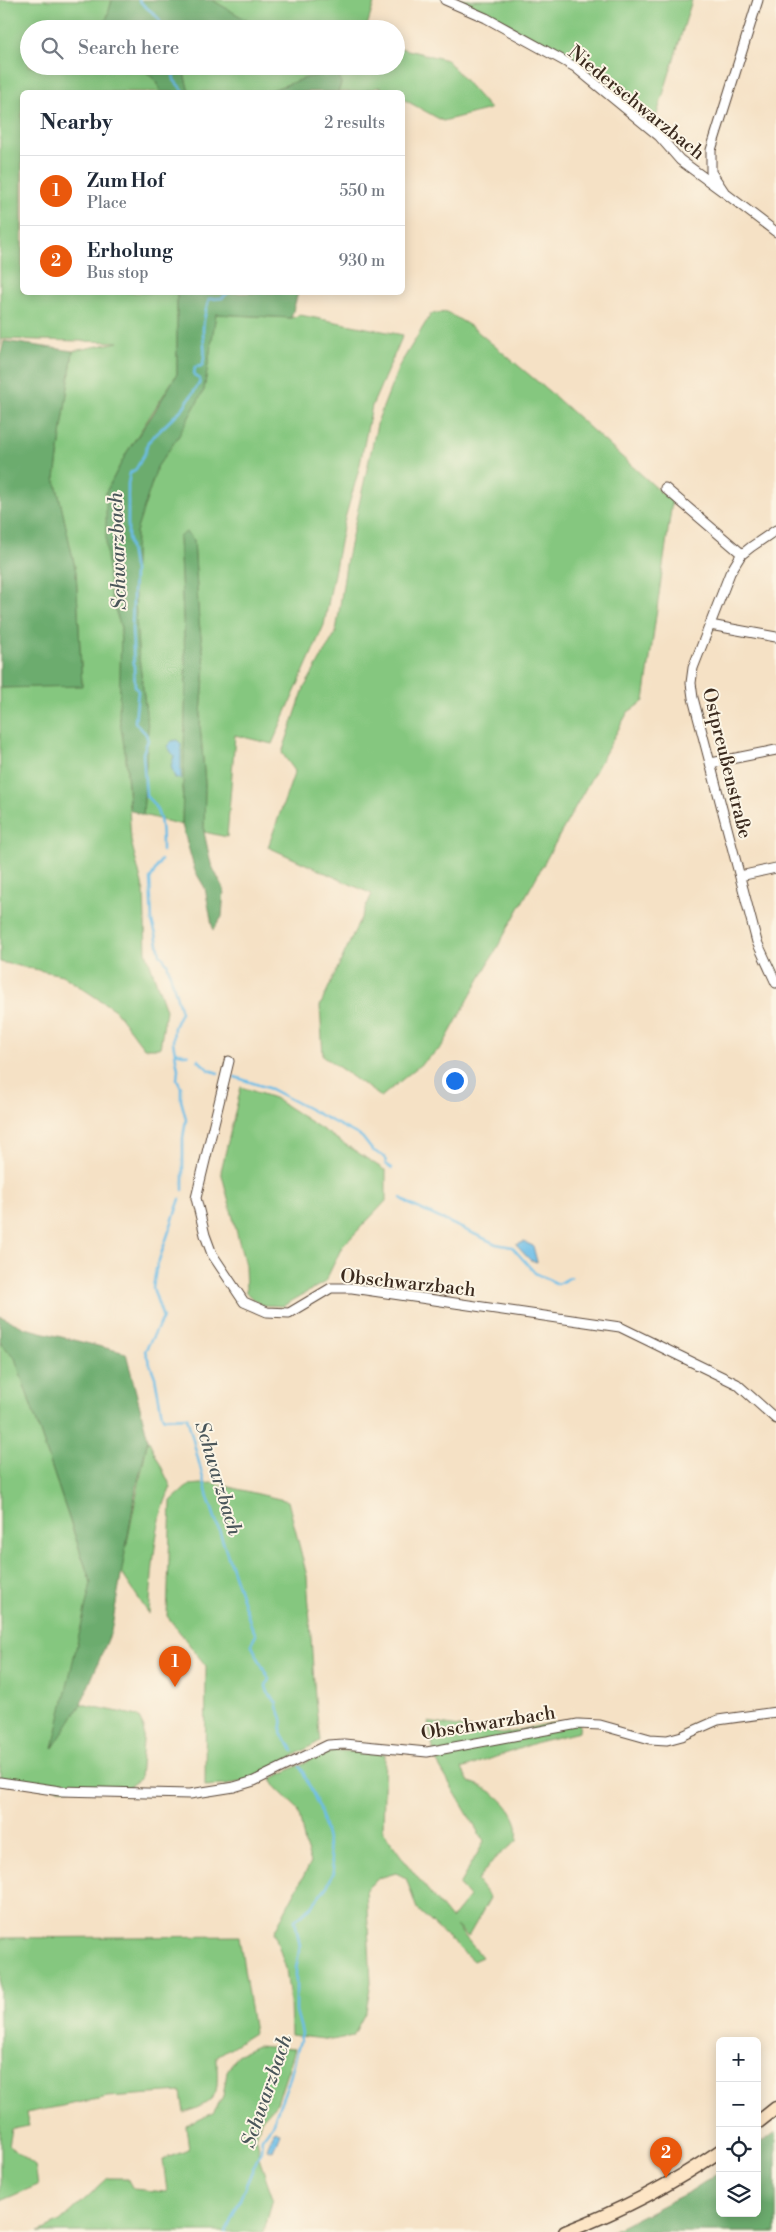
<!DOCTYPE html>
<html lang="en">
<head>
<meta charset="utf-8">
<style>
  body { margin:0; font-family:"Libre Bodoni",serif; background:#f6f6f7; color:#1f2937 }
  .controls { position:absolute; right:15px; bottom:15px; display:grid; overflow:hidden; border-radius:8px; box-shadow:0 2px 12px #0003 }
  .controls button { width:45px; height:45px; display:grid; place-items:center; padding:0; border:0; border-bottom:1px solid #e0e1e3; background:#fff; color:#1f2937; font:25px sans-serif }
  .you { position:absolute; left:454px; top:1080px; width:18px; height:18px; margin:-12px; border:4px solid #fff; border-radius:50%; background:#1a73e8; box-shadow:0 0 0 8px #1a73e833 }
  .badge { display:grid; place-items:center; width:32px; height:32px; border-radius:50%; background:#ea580c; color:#fff; font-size:16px; font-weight:700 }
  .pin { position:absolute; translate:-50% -41px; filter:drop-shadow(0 1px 2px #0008) }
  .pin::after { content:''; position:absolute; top:26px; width:18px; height:15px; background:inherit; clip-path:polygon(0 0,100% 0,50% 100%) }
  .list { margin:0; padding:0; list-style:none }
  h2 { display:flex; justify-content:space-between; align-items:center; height:65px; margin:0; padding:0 20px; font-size:21px }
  h2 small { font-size:16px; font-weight:400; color:#747a83 }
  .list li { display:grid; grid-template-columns:32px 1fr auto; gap:15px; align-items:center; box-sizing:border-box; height:70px; padding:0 20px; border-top:1px solid #e0e1e3 }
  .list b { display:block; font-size:19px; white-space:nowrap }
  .list p { margin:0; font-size:16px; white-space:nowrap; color:#747a83 }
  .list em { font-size:16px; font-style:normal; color:#747a83 }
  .icon { flex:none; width:28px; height:28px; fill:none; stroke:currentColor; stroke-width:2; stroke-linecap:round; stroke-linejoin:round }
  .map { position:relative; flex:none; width:776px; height:2232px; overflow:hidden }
  .search { position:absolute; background:#fff; box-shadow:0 2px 12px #0003; left:20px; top:20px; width:385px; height:55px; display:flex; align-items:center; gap:12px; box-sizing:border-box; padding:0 18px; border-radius:28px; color:#747a83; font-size:19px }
  .panel { position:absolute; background:#fff; box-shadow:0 2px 12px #0003; left:20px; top:90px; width:385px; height:205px; border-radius:8px }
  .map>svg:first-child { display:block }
  .green { fill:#85c77f; stroke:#60784e }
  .forest { fill:#6cac6e; stroke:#546b46 }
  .water { fill:#6cbde7; stroke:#547482 }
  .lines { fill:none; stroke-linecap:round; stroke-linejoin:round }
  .stream { stroke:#6cbde7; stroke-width:2.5 }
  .minor-casing { stroke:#574537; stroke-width:11 }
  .secondary-casing { stroke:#574537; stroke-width:15 }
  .minor { stroke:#fff; stroke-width:9 }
  .secondary { stroke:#fde5c5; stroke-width:12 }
  .labels { text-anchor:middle; stroke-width:4; stroke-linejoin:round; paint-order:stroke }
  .street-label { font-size:19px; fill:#3b2a1e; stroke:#fcf5e5 }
  .water-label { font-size:20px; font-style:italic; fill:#4a565a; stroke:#fcf5e5 }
</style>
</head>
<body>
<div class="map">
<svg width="776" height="2232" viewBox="0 0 776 2232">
  <rect width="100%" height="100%" fill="#fcf5e5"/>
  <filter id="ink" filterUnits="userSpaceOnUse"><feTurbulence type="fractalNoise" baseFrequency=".02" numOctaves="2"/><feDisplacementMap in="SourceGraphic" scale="10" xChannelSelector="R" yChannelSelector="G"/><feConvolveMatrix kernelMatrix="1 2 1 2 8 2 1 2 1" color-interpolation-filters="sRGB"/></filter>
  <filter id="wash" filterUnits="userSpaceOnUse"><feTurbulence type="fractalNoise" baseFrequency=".0096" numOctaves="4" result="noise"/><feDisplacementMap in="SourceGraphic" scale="20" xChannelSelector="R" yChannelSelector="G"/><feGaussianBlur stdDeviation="1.12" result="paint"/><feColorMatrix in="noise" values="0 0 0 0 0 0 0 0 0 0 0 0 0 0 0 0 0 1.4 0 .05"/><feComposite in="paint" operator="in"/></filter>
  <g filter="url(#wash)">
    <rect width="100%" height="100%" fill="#f5e1c5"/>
    <path class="green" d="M0,0H112L107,18L96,29H29V66H140L157,82L161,92H22V292L177,293V374L127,452L106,492L110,593L121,628L120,718L126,758L131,841L144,892L146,952L166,1010L160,1048H144L115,1010L62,975L0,962V688L82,685L76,572L55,478L73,351L118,342L2,339L0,346Z
      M212,0H375L366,29H257L256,26Z
      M458,0H692L654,124L587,70L482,10Z
      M396,47L447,60L490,109L443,121L403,99L402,92H390L380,87L360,92H338L341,84L339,75L306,78L266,92H189L182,66H396Z
      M447,312L472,327L551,393L672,502L644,701L628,712L442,1047L381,1097L323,1056L320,1006L372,894L268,847L295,771L282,753L304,688L336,632L347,558L378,420L399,366L431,314Z
      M216,314L291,318L300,315L403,335L372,406L359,469L344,522L324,625L272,744L235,735L227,837L204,832L205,783L200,725L205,666L199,622L194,540L179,537L186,676L182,825L143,815L148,728L138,650L134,582L136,532L157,467L178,437L204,390Z
      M241,1087L274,1098L386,1171V1201L342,1247L325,1282L283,1306L261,1305L246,1293L245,1265L221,1171Z
      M0,1342L15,1358L91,1584L54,1746L81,1704L138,1716L144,1728L140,1779L127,1788H59L0,1778Z
      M148,1439L171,1487C153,1526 153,1571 149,1614L121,1572Z
      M212,1483L288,1501L307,1576L315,1698L320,1741L254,1778L227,1785L205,1786L206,1666L167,1616L171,1501L189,1485Z
      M580,1717L579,1732L538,1742L462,1769L469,1782C490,1787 511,1804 517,1825C518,1830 517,1836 517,1841L494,1859L477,1881L490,1898L468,1937L456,1926L482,1957L473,1961L417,1909L406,1878L396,1873L379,1878L366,1889L371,1982L366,2011L353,2036L332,2040L291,2035L290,2000L286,1969L274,1932L311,1862L305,1845L298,1809L276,1788L271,1779L330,1750L385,1754L383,1831L406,1863L451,1919L469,1897L459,1885L484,1842L435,1759L428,1722L502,1734Z
      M239,1936L254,2033L217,2056C217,2093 223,2099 184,2113L181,2092L108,2097L26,2113L29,2126L12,2129L9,2146L35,2166L38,2185L0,2201V1938Z
      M257,2046L295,2049L277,2103L261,2120L256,2138L260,2161L273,2198L264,2232H39L60,2222L108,2178H127L133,2189L167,2192L163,2159L189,2150L186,2126L213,2113L223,2096L227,2071L237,2055Z"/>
    <path class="forest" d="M112,0H212L257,26V29H96L107,18Z
      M140,66H182L189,92H161L157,82Z
      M333,72L339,75L341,84L338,92H266L306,78Z
      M177,293H298L291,318L216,314L204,390L178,437L157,467L136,532L134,582L138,650L148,728L143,815L130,810L126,758L119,716L121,628L110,591L106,545V492L127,452L153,414L177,374Z
      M4,341L73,351L55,478L76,572L82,686L0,688V356Z
      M186,532L194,540L199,622L205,666L200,725L205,783L204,832L211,864L224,890L222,917L213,930L205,888L195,871L182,825L186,676L179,537Z
      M0,1316L25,1328L126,1353L148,1439L136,1490L111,1632L81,1704L53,1748L91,1583L15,1358L0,1342Z
      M776,2132V2232H610L689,2192L720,2172V2213H757V2145Z"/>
    <path class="water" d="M177,740L181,744V779L175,778L171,766L174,756L167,746L172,741Z
      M524,1242L533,1246L537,1262L530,1260L516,1245Z
      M276,2130L280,2133L273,2151L267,2149L273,2131Z"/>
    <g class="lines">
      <path class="stream" d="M139,0C146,10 161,14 162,29
        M172,66L174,80L184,92
        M162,851C162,831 163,810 146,796L143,753L148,740L146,734L135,722L138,691L135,686L132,629L134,571L128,536V484L130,473L136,469L145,453L148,442L183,408L199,384L200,379L194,375L195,367L202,366C207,353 203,343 203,330C203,319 206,310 209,299L222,298L229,292
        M161,860L150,879L152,922L156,934L160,954L167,963L181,1012L174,1027L173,1042L178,1069L177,1079L181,1087V1100L186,1119L183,1138V1190
        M175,1052L188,1055
        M198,1060L209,1070L218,1073
        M235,1077L271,1089L362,1137L372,1150L385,1157L386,1164L392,1168
        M401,1198L411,1205L496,1244L512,1247L535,1273L558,1284L571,1277
        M180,1199L156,1269L153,1288L163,1318L145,1351L155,1377L162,1415L164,1418L187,1417L208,1497L251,1625L256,1635L251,1644L269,1679L266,1686L269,1695L277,1703C276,1710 281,1713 282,1719C284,1724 279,1730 282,1735C286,1742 290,1741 293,1751
        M226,2232L261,2150L262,2138L272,2125L290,2078L302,2033L296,2011V1969L300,1946L295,1920L312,1906L327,1886L334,1872L320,1809L300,1766"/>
    </g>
  </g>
  <g filter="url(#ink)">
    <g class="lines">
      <g class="minor-casing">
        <path id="minor" d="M445,0L486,18L575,67L659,136L680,160L725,193
          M758,0L711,150V172L725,193L776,232
          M665,488L742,554
          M776,530L751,547L741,555L730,573L693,668L691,683L693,698L757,942L776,983
          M710,625L776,637
          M711,763L776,750
          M740,876L776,868
          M229,1061L196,1198L205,1235L212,1254L244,1302L267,1312L289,1313L331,1288H352L620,1327L737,1384L776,1419
          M0,1782L60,1791L190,1794L234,1787L254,1781L328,1745L344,1744L427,1752L578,1724L600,1725L650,1739L667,1740L682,1736L718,1720L776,1712"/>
      </g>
      <g class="secondary-casing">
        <path id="secondary" d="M757,2123L776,2108
          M565,2232C620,2211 671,2185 720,2151"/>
      </g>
      <use href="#minor" class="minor"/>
      <use href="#secondary" class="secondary"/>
    </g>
  </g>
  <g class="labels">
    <g class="street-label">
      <text transform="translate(637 102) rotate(39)" y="7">Niederschwarzbach</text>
      <text transform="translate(728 763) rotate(76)" y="7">Ostpreußenstraße</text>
      <text transform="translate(408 1282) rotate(6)" y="7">Obschwarzbach</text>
      <text transform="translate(488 1722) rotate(-9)" y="7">Obschwarzbach</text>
    </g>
    <g class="water-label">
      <text transform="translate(117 551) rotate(-92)" y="7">Schwarzbach</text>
      <text transform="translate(219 1478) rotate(73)" y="7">Schwarzbach</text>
      <text transform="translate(266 2091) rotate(-71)" y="7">Schwarzbach</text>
    </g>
  </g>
</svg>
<div class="controls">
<button>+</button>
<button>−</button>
<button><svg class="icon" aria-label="locate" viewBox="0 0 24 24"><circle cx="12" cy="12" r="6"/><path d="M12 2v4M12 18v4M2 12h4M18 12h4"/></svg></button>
<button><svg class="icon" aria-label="layers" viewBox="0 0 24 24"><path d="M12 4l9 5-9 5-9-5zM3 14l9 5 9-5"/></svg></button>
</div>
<div class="you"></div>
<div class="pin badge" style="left:175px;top:1687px">1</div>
<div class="pin badge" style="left:666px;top:2178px">2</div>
<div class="search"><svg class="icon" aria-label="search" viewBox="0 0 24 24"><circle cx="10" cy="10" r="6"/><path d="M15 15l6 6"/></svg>Search here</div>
<section class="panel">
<h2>Nearby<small>2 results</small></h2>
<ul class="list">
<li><span class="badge">1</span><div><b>Zum Hof</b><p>Place</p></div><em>550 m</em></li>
<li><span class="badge">2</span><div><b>Erholung</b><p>Bus stop</p></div><em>930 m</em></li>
</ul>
</section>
</div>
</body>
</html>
